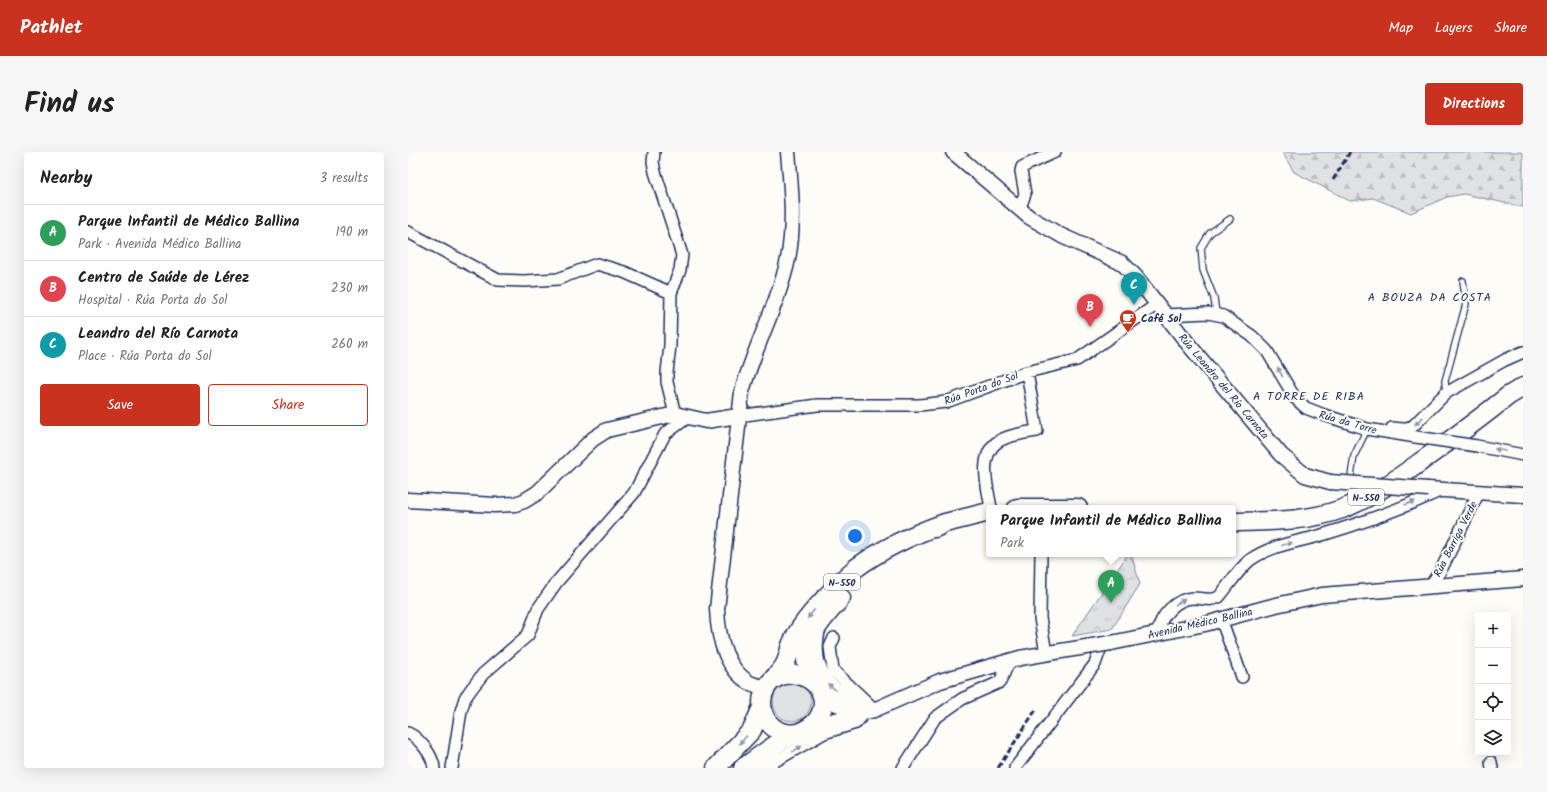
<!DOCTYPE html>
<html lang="en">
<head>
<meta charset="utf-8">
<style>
  body { margin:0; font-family:Kalam,sans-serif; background:#f6f6f6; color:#222 }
  .controls { position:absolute; right:12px; bottom:12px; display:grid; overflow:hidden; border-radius:4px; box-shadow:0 4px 16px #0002 }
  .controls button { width:36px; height:36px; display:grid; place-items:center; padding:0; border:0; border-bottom:1px solid #e0e0e0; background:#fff; color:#222; font:20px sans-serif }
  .you { position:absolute; left:447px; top:384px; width:14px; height:14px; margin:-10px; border:3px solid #fff; border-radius:50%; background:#1a73e8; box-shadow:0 0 0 6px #1a73e833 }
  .badge { display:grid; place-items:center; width:26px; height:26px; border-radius:50%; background:#c8321e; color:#fff; font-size:13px; font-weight:700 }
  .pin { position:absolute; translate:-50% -33px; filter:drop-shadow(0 1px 2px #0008) }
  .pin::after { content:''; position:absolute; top:21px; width:14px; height:12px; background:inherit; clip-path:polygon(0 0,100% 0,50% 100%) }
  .popup { position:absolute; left:578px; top:353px; width:250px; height:52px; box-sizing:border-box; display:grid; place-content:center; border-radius:4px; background:#fff; filter:drop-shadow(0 1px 3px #0005); font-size:13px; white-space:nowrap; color:#767676 }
  .popup b { font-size:15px; color:#222 }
  .popup::after { content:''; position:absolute; left:50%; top:100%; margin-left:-8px; border:8px solid transparent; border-top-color:#fff }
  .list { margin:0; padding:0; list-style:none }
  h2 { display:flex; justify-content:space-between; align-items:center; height:52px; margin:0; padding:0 16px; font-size:17px }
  h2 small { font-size:13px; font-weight:400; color:#767676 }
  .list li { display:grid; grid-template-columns:26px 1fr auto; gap:12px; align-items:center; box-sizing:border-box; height:56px; padding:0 16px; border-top:1px solid #e0e0e0 }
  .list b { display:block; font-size:15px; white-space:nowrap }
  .list p { margin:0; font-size:13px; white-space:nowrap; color:#767676 }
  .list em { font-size:13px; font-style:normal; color:#767676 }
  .actions { display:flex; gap:8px; padding:12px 16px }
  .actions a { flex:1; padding:9px 0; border:1px solid #c8321e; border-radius:4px; text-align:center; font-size:14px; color:#c8321e }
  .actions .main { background:#c8321e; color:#fff }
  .icon { flex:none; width:22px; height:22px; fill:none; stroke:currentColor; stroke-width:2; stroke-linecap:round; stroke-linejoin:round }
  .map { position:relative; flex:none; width:1115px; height:616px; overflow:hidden; border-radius:4px }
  header { display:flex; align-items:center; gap:24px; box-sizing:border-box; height:56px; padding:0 20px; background:#c8321e; color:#fff }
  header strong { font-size:19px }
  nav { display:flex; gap:22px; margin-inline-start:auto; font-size:14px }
  .intro { display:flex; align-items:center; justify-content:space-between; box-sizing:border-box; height:96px; padding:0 24px }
  h1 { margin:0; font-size:28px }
  .button { padding:10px 18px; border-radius:4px; background:#c8321e; color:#fff; font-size:14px; font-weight:700 }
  main { display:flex; gap:24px; padding:0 24px }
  aside { flex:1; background:#fff; border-radius:4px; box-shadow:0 4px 16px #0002 }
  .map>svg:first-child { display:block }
  .grass { fill:#e0e1e3; stroke:#7e88a0 }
  .forest { fill:url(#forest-firs); stroke:#7e88a0 }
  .park { fill:url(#park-tufts); stroke:#7e88a0 }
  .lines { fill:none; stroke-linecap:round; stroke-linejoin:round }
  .service-casing { stroke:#1b2f5e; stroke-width:8 }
  .minor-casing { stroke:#1b2f5e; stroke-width:14 }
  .tertiary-casing { stroke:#1b2f5e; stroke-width:17 }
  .trunk-casing { stroke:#1b2f5e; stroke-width:21 }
  .service { stroke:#fdfcf7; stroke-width:5.5 }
  .minor { stroke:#fdfcf7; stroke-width:11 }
  .tertiary { stroke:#fdfcf7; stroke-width:14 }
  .trunk { stroke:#fdfcf7; stroke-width:18 }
  .rail { stroke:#1b2f5e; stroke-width:3; stroke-dasharray:6 3; stroke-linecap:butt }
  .minor-bridge-casing { stroke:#1b2f5e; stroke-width:14; stroke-linecap:butt }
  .tertiary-bridge-casing { stroke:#1b2f5e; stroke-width:17; stroke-linecap:butt }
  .minor-bridge { stroke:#fdfcf7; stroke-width:11 }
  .tertiary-bridge { stroke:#fdfcf7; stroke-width:14 }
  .oneway { fill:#8c96aa }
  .labels { text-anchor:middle; stroke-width:4; stroke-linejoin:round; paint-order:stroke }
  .shield { fill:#fdfcf7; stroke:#5f6c8c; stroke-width:1 }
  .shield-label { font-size:10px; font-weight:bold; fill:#1b2f5e }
  .poi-label { font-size:11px; font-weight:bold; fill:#1b2f5e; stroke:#fdfcf7; text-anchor:start }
  .street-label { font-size:11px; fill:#1b2f5e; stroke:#fdfcf7 }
  .neighbourhood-label { font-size:12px; letter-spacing:1px; fill:#1b2f5e; stroke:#fdfcf7 }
</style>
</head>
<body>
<header>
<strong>Pathlet</strong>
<nav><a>Map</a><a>Layers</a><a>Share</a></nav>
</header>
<div class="intro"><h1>Find us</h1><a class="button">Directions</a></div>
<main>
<aside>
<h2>Nearby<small>3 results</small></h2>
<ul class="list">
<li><span class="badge" style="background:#2e9e5b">A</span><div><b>Parque Infantil de Médico Ballina</b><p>Park · Avenida Médico Ballina</p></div><em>190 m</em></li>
<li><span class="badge" style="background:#e0444e">B</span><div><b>Centro de Saúde de Lérez</b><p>Hospital · Rúa Porta do Sol</p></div><em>230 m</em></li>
<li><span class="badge" style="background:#0f9aa8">C</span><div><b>Leandro del Río Carnota</b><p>Place · Rúa Porta do Sol</p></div><em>260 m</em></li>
</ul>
<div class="actions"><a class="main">Save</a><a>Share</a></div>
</aside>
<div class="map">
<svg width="1115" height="616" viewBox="0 0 1115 616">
  <defs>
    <pattern id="forest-firs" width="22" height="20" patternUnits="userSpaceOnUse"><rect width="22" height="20" fill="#e0e1e3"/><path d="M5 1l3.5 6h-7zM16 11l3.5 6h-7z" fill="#c0c1c5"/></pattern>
    <pattern id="park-tufts" width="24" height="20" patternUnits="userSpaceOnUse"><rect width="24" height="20" fill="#e0e1e3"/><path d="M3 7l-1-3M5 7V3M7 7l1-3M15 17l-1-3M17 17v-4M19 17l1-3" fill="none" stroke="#c0c1c5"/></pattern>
  </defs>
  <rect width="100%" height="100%" fill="#fdfcf7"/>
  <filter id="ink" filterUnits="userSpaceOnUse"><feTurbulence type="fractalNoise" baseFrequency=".025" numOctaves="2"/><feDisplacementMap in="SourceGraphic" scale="8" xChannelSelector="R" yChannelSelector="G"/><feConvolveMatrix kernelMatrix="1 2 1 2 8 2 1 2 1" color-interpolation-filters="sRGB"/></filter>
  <g filter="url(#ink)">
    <path class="grass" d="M365 550a19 19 0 1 1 38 0a19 19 0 1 1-38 0Z"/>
    <path class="forest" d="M874,0H1115V55L1056,42L1039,45L1003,61L965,46L942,49L886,20Z"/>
    <path class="park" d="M720,402H723L732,432L704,477L664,484Z"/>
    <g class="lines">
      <g class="service-casing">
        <path id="service" d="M808,161L806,146L795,118L793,96L802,81L822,67
          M1038,241L1037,229L1058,152L1055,129
          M942,331L946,304L959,277"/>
      </g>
      <g class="minor-casing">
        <path id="minor" d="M246,0L245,10L247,20L274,103L272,118L263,141L262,193L259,221V230L267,262
          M611,58L617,42L613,19L614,15L647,0
          M0,80L90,128L116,129L150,127L189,112L216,120L263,141
          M757,163L800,161L815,164L844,184L859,199L887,246L898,256L916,263L959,277L1008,285
          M330,264L409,253H512L538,250L619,220L669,208L748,153
          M984,276L995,277L1005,274L1038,241L1097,208L1115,200
          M1069,294L1115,303
          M583,356C580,337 570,306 588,291C598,283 617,281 629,279L619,220
          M633,402L632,466L638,501
          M1022,434L1033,418L1071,340
          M813,467L834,525
          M750,480C752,464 768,446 786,446C795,446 802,450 811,445C821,433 830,418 842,408C863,393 890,390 914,383C954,371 995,356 1034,338
          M426,486L422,495L425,518L464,555
          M0,581C11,586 25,603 26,616
          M1083,610L1084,616
          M44,616L53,559L57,546L64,536L75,522L120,483L130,457L148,431L226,341L257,282L280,265
          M355,616L416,581L448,571L457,560
          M495,616L527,566L554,547L592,530L601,510
          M607,616L687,512L692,498V492"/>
      </g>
      <g class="tertiary-casing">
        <path id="tertiary" d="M545,0L621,65L654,84L714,111L728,125L781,193L873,303L897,323L922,330
          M1020,337L1115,343
          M0,348L87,353L107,352L116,349L129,341L185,287L199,278L267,262L298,269L330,264
          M409,482C402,523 423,539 458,555
          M703,491L797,472L868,453L914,443L1115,427
          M358,536C353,534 345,533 340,530C316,514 310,483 309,457L334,240C346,195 370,153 380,107C387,71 383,36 380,0
          M413,542C424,553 435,555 450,555
          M404,574L466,558L532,529L612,506L647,500"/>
      </g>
      <g class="trunk-casing">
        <path id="trunk" d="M609,356H670
          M825,370C861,369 899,370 934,357C966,345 994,323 1022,303C1048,284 1074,265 1100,244L1115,235
          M527,376L537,371L581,360
          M403,528C401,521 398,513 398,507C399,482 418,464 433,446
          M390,581C387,581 382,582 378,581C358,578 348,553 358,536C363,527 373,521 377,512C381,505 381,496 385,489C393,469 431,430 448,416C475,396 506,382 537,371
          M308,616L344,578L354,555
          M335,616C348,607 361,596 375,588C388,580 403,579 411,565C427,536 391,511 365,528"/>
      </g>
      <use href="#service" class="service"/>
      <use href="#minor" class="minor"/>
      <use href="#tertiary" class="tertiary"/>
      <use href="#trunk" class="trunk"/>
      <path class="rail" d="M925,28L942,0
        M590,616L629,556"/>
      <g class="minor-bridge-casing">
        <path id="minor-bridge" d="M1008,285L1069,294"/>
      </g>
      <g class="tertiary-bridge-casing">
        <path id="tertiary-bridge" d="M922,330L1020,337
          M647,500L703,491"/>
      </g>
      <use href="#minor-bridge" class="minor-bridge"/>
      <use href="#tertiary-bridge" class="tertiary-bridge"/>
    </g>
    <defs><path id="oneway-solid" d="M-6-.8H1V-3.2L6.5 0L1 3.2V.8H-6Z"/></defs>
    <g class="oneway">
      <use href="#oneway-solid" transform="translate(872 220) rotate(-119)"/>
      <use href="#oneway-solid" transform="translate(1011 269) rotate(137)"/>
      <use href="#oneway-solid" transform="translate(1092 298) rotate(-168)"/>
      <use href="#oneway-solid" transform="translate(1002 351) rotate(-20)"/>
      <use href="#oneway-solid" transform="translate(879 392) rotate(-14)"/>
      <use href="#oneway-solid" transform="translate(772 450) rotate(-31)"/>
      <use href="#oneway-solid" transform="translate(403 462) rotate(127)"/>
      <use href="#oneway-solid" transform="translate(424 535) rotate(-141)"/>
      <use href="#oneway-solid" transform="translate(335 588) rotate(132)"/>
      <use href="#oneway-solid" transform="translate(389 597) rotate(-31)"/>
    </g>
  </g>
  <defs>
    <g id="cafe-pin" transform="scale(0.9)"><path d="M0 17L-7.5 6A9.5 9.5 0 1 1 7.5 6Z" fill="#c8321e" stroke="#fdfcf7"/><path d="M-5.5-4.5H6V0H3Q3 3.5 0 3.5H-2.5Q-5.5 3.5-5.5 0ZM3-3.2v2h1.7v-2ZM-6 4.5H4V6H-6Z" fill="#fff"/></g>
  </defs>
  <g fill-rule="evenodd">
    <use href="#cafe-pin" x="720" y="166"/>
  </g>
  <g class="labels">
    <g class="shield">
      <rect x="940" y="337" width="36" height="16" rx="3"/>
      <rect x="416" y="422" width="36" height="16" rx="3"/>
    </g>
    <g class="shield-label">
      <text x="958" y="349">N-550</text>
      <text x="434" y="434">N-550</text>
    </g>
    <g class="poi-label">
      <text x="733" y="170">Café Sol</text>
    </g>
    <g class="street-label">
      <text transform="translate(816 234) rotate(50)" y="4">Rúa Leandro del Río Carnota</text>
      <text transform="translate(573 236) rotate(-20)" y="4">Rúa Porta do Sol</text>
      <text transform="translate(940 270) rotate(16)" y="4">Rúa da Torre</text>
      <text transform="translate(1047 387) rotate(-63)" y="4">Rúa Barriga Verde</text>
      <text transform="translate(792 471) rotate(-13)" y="4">Avenida Médico Ballina</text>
    </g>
    <g class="neighbourhood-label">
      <text x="1022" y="149">A BOUZA DA COSTA</text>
      <text x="901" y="248">A TORRE DE RIBA</text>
    </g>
  </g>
</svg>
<div class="controls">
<button>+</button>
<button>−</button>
<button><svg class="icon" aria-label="locate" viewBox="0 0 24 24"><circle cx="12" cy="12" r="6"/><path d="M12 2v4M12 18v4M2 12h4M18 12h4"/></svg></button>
<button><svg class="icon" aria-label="layers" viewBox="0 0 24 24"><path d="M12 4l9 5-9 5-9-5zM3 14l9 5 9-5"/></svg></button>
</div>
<div class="you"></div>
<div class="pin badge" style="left:703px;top:451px;background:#2e9e5b">A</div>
<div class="popup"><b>Parque Infantil de Médico Ballina</b>Park</div>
<div class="pin badge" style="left:682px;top:175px;background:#e0444e">B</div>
<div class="pin badge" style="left:726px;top:153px;background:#0f9aa8">C</div>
</div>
</main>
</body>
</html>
